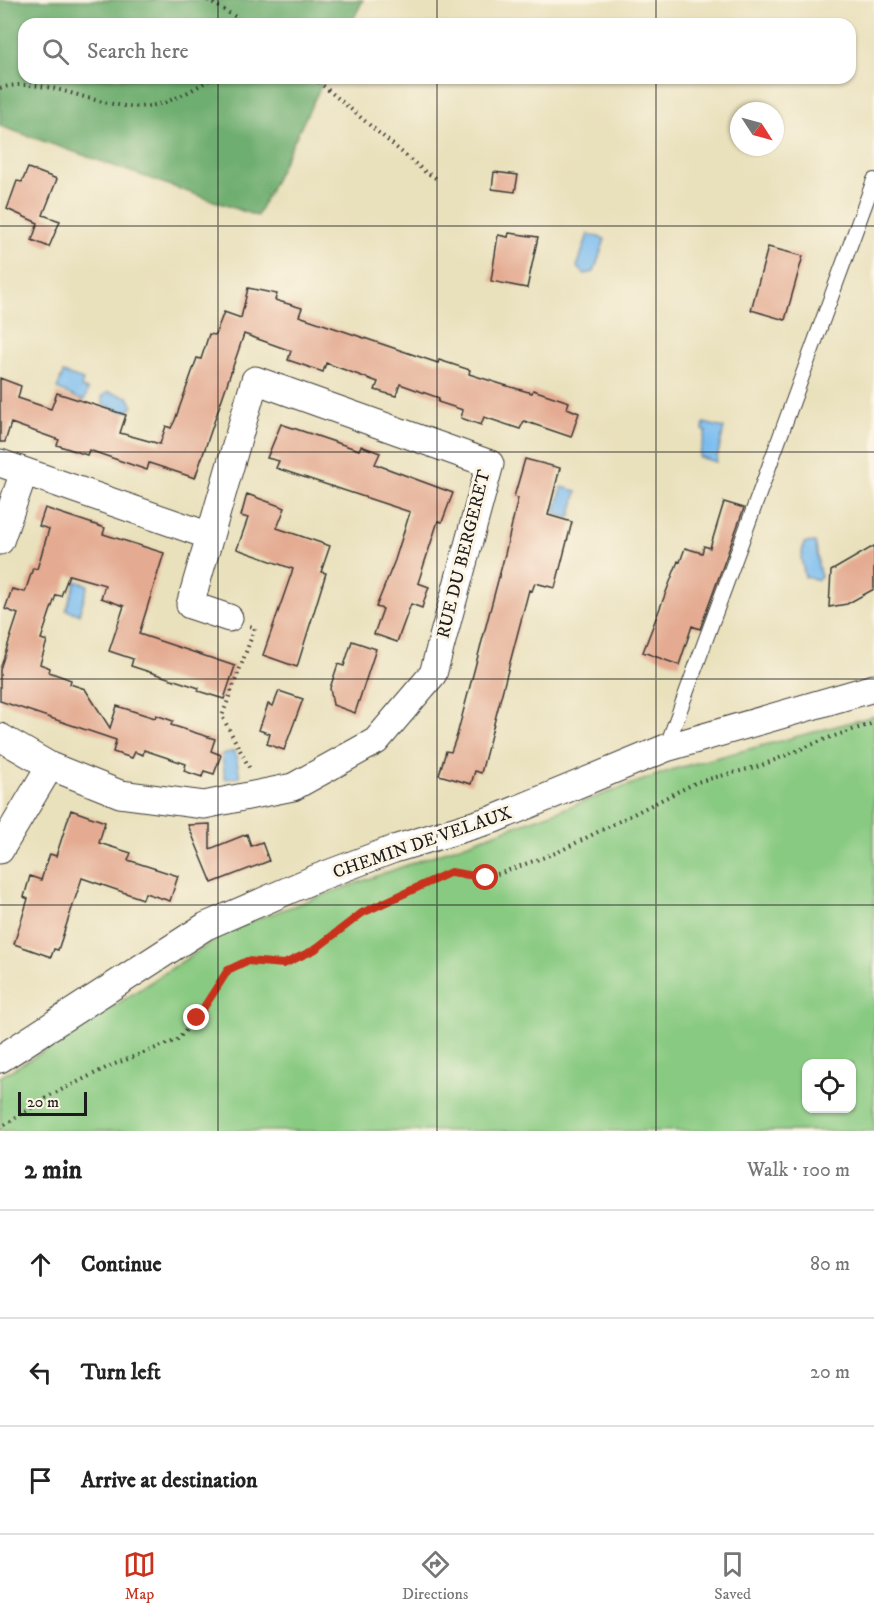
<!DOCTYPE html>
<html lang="en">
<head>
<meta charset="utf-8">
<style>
  body { margin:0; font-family:"IM FELL DW Pica",serif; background:#f6f6f6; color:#222 }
  .controls { position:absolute; right:18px; bottom:18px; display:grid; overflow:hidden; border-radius:12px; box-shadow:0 2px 4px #0004 }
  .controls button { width:54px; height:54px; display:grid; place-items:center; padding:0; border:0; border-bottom:2px solid #e0e0e0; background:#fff; color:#222; font:30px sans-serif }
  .compass { position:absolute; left:730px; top:102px; width:54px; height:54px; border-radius:50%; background:#fff; box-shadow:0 2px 4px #0004; rotate:126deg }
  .scale { position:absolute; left:18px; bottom:15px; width:69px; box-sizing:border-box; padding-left:6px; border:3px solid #1c1c1c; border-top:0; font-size:16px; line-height:21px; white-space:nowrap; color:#1c1c1c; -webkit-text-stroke:4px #fcf5e5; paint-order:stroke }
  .stop { position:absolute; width:18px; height:18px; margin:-14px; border:4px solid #c8321e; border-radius:50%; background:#fff }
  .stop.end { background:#c8321e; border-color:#fff; box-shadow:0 2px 6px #0008 }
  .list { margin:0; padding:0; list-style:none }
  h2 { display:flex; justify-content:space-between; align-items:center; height:78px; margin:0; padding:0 24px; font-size:26px }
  h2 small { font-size:20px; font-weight:400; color:#767676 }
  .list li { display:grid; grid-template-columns:39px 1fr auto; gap:18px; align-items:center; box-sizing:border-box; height:108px; padding:0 24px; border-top:2px solid #e0e0e0 }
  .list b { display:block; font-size:22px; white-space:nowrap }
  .list em { font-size:20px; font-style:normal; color:#767676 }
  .icon { flex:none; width:33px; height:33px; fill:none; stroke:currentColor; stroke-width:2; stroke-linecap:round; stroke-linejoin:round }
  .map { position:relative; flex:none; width:874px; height:1131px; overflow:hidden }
  .search { position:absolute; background:#fff; box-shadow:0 2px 4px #0004; left:18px; right:18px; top:18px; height:66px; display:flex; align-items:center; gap:15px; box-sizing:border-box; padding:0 21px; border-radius:18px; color:#767676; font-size:22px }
  .sheet { height:402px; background:#fff }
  nav { display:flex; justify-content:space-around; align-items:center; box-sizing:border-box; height:84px; border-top:2px solid #e0e0e0; background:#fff; font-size:16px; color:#767676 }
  nav a { display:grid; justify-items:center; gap:3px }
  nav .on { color:#c8321e }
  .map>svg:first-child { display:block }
  .green { fill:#89ca82; stroke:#52734f; stroke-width:1.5; fill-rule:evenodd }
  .forest { fill:#6eae70; stroke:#456546; stroke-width:1.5 }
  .water { fill:#7bbdf0; stroke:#4c6c86; stroke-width:1.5 }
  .building { fill:#e4ab92 }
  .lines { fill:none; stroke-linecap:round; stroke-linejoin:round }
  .lane-casing { stroke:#3b3934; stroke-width:16 }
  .street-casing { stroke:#3b3934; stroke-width:29 }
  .path { stroke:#3b3934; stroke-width:4; stroke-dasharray:1.5 4.5; stroke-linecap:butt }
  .lane { stroke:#fff; stroke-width:14 }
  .street { stroke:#fff; stroke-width:27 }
  .route { stroke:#c8321e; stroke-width:8 }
  .grid { fill:none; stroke:#1c1c1c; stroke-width:1.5; stroke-opacity:0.55 }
  .labels { text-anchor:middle; stroke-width:6; stroke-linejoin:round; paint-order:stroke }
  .street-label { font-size:18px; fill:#1c1c1c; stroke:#fcf5e5 }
</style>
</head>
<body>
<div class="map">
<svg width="874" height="1131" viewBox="0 0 874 1131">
  <rect width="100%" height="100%" fill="#fcf5e5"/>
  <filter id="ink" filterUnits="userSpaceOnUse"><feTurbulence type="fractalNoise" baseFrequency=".0167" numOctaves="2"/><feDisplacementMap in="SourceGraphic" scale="12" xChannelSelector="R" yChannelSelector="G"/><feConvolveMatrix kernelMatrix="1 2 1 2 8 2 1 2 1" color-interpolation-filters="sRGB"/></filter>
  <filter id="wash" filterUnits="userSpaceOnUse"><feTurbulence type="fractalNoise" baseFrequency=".008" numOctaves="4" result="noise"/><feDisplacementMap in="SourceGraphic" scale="24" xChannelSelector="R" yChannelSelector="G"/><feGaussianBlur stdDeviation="1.35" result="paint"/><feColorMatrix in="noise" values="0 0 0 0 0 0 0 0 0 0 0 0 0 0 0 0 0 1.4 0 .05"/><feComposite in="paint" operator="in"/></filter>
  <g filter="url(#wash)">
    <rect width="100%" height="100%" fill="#e9e0bc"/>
    <path class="green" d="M874,716V1131H0V1077L56,1044L235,927L674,769ZM806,1064H852V1108H806Z"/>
    <path class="forest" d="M0,0H363L351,24H24V78H325L257,216L0,126Z"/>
    <path class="water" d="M588,234L605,239L594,272L585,274L577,267Z
      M63,373L83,380L81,387L88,390L84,401L57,389Z
      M108,392L128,397L133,406L130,410L123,412L103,404L102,397Z
      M704,423L724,428L716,462L699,457L706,431L703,430Z
      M562,487L577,491L570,518L555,514Z
      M815,542C819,554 816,566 821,576L817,580L805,577L801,558L804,543Z
      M76,581L88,585L79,614L66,610Z
      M235,751L240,777L225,779L222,754Z"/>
    <g id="blocks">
      <path class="building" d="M28,168L57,179L43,215L60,221L49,247L32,240L38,223L7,209L17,181L22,182Z
        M494,172L518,175L515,192L492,189Z
        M509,233L538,237L527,288L491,281L498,235L508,237Z
        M768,247L803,256L785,320L751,310Z
        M248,288L277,294L275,300L302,308L299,316L438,363L439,360L470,370L469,374L504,385L532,393L533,390L569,402L567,408L579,413L571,437L524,421L520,429L484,417L481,425L461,418L463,410L438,402L439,398L400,384L396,396L385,393L375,390L378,382L326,363L323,372L288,360L291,351L244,334L195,478L149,463L147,470L89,450L87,455L57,445L59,440L11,423L5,442H0V378L21,386L18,398L51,409L57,393L126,415L120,433L160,444L166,426L171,428L175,420L197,358L201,359L209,334L215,335L224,312L241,318Z
        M281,424L359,450L361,446L380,453L375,464L453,493L442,522L438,521L418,583L429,587L425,598L422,608L411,604L397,642L374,634L383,609L376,607L395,560L410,512L276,468L279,461L267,458Z
        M525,459L560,468L548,515L572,522L555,588L535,583L532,591L529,590L481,773L475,771L471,784L439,775L446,751L451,752L457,735L505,554L518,498L514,497Z
        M247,494L285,508L277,528L330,546L321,572L326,573L297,667L263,655L293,569L237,549L248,518L241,516Z
        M724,502L744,508L700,629L692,626L679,665L643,652L678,561L680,562L685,548L702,553L704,546L710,548Z
        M45,508L105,528L103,534L164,553L139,634L235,666L224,699L198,691L199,688L131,666L133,659L109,651L124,606L101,598L105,585L69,575L61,596L56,595L50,612L41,639L47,641L40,664L50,668L49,672L71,680L70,684L85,689L110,728L117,706L155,718L156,715L173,721L171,725L215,739L211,751L221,755L214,774L204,771L202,777L184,771L186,764L144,750L143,755L135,752L132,758L113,752L116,740L0,701V669L18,614L5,609L12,589L25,592L33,568L37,569L49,529L39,526Z
        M874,546V589L847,604L829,607L831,571Z
        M352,641L376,649L355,713L333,705L330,688L338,664L344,666Z
        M279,691L303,699L284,750L267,744L270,734L259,730L268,704L273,706Z
        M71,810L105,822L99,843L131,853L128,860L178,876L170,901L145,893L143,899L82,878L58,950L54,949L51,957L14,944L28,899L24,897L30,876L41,880L50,854L56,856Z
        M210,824V849L247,834L251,846L262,842L269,861L212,883L188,825Z"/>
    </g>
  </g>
  <g filter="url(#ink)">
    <use href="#blocks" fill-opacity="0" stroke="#3b3934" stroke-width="1.5"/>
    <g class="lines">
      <g class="lane-casing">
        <path id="lane" d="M666,748L874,180"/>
      </g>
      <g class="street-casing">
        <path id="street" d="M0,463L210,536
          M0,541L24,472
          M0,737L50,766L120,794L204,805L293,787L376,741L433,674L490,464L255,380L190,605L229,618
          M0,850L50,766
          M0,1059L206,926L317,878L394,849L494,819L666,748L874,688"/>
      </g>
      <path class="path" d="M208,0L247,24
        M314,78L424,171L439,180
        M0,88C52,74 97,112 149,106C172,103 193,89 213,78
        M250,626L255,628L222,716L251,771
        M0,1128L51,1095L112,1065L177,1040L197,1018L228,970L247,961L284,964L314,950L362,913L451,872L486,877L501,873L558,852L697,782L760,766L828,738L874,723"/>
      <use href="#lane" class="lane"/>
      <use href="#street" class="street"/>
    </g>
  </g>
  <g class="lines" filter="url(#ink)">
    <path class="route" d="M197,1018L228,970L247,961L284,964L314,950L362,913L451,872L486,878"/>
  </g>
  <path class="grid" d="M218,0V24M437,0V24M656,0V24M218,78V1131M437,78V1131M656,78V1131M0,226H874M0,452H874M0,679H874M0,905H874"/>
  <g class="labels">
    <g class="street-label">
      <text transform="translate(463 554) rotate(-76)" y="6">RUE DU BERGERET</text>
      <text transform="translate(422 842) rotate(-19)" y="6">CHEMIN DE VELAUX</text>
    </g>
  </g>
</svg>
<div class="controls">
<button><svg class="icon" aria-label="locate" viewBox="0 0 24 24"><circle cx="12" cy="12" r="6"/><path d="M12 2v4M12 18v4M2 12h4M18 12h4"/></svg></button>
</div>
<svg class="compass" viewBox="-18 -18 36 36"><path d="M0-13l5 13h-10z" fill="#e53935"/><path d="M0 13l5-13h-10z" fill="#767676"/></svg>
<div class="scale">20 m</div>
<div class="stop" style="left:486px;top:878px"></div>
<div class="stop end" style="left:197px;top:1018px"></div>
<div class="search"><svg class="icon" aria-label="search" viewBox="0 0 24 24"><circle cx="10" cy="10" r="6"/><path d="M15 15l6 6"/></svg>Search here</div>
</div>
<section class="sheet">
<h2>2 min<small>Walk · 100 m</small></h2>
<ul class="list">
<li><svg class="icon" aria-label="ahead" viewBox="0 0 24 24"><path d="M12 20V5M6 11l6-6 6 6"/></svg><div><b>Continue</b></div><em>80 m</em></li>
<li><svg class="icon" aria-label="left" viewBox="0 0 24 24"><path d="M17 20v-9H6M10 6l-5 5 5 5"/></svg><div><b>Turn left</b></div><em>20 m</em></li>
<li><svg class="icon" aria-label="arrive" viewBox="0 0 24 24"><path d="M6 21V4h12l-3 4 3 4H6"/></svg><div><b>Arrive at destination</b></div></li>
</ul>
</section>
<nav>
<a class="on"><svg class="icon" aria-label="map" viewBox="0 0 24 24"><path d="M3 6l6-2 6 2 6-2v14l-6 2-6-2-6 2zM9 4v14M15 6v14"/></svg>Map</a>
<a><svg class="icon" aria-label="directions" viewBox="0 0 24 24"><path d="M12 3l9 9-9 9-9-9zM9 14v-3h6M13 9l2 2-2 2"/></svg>Directions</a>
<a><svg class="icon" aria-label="saved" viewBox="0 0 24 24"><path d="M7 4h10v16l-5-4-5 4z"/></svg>Saved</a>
</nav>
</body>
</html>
